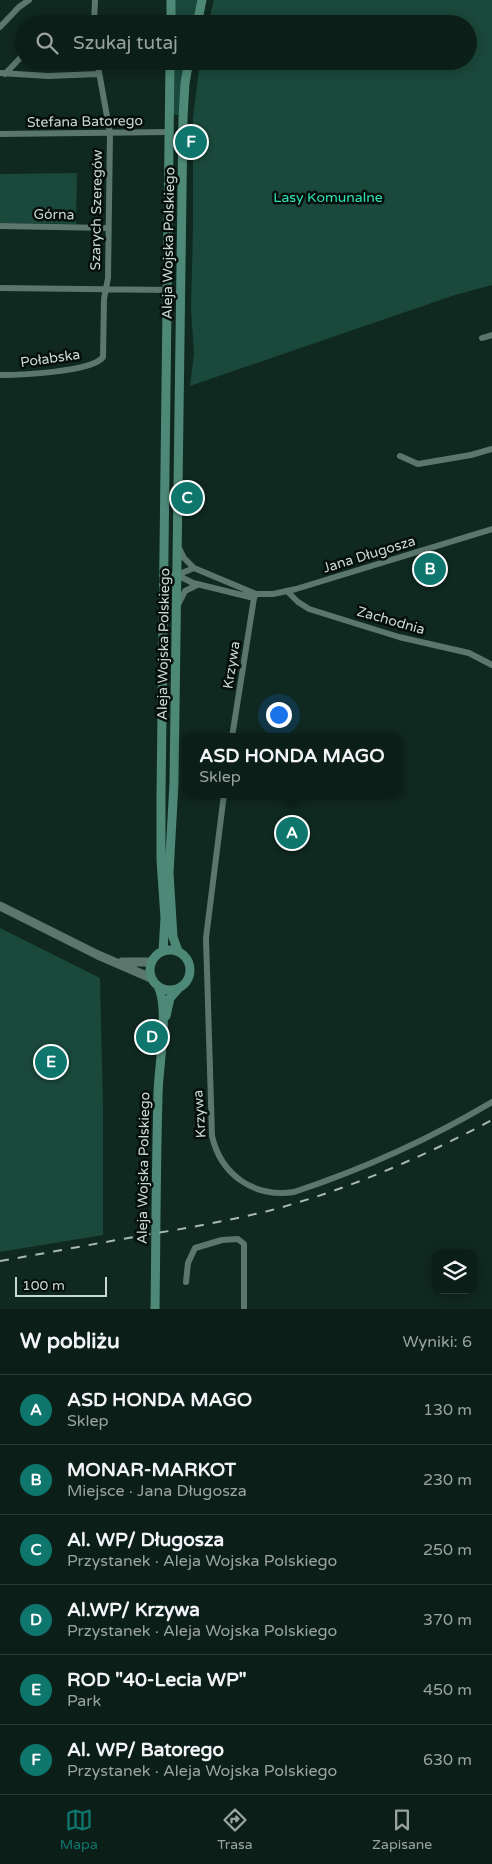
<!DOCTYPE html>
<html lang="pl">
<head>
<meta charset="utf-8">
<style>
  body { margin:0; font-family:"Varela Round",sans-serif; background:#192b25; color:#f1f3f6 }
  .controls { position:absolute; right:15px; bottom:15px; display:grid; overflow:hidden; border-radius:10px; box-shadow:0 2px 12px #0003 }
  .controls button { width:45px; height:45px; display:grid; place-items:center; padding:0; border:0; border-bottom:1px solid #2b3c37; background:#0b1e18; color:#f1f3f6; font:25px sans-serif }
  .scale { position:absolute; left:15px; bottom:12px; width:92px; box-sizing:border-box; padding-left:5px; border:2px solid #c9d8d2; border-top:0; font-size:14px; line-height:18px; white-space:nowrap; color:#c9d8d2; -webkit-text-stroke:4px #050e0b; paint-order:stroke }
  .you { position:absolute; left:278px; top:714px; width:18px; height:18px; margin:-12px; border:4px solid #fff; border-radius:50%; background:#1a73e8; box-shadow:0 0 0 8px #1a73e833 }
  .badge { display:grid; place-items:center; width:32px; height:32px; border-radius:50%; background:#0f766e; color:#fff; font-size:16px; font-weight:700 }
  .pin { position:absolute; translate:-50% -50%; border:2px solid #fff; box-shadow:0 1px 5px #0006 }
  .popup { position:absolute; left:182px; top:733px; width:220px; height:65px; box-sizing:border-box; display:grid; place-content:center; border-radius:10px; background:#0b1e18; filter:drop-shadow(0 1px 4px #0005); font-size:16px; white-space:nowrap; color:#9aa2a2 }
  .popup b { font-size:19px; color:#f1f3f6 }
  .popup::after { content:''; position:absolute; left:50%; top:100%; margin-left:-10px; border:10px solid transparent; border-top-color:#0b1e18 }
  .list { margin:0; padding:0; list-style:none }
  h2 { display:flex; justify-content:space-between; align-items:center; height:65px; margin:0; padding:0 20px; font-size:21px }
  h2 small { font-size:16px; font-weight:400; color:#9aa2a2 }
  .list li { display:grid; grid-template-columns:32px 1fr auto; gap:15px; align-items:center; box-sizing:border-box; height:70px; padding:0 20px; border-top:1px solid #2b3c37 }
  .list b { display:block; font-size:19px; white-space:nowrap }
  .list p { margin:0; font-size:16px; white-space:nowrap; color:#9aa2a2 }
  .list em { font-size:16px; font-style:normal; color:#9aa2a2 }
  .icon { flex:none; width:28px; height:28px; fill:none; stroke:currentColor; stroke-width:2; stroke-linecap:round; stroke-linejoin:round }
  .map { position:relative; flex:none; width:492px; height:1309px; overflow:hidden }
  .search { position:absolute; background:#0b1e18; box-shadow:0 2px 12px #0003; left:15px; right:15px; top:15px; height:55px; display:flex; align-items:center; gap:12px; box-sizing:border-box; padding:0 18px; border-radius:28px; color:#9aa2a2; font-size:19px }
  .sheet { height:485px; background:#0b1e18 }
  nav { display:flex; justify-content:space-around; align-items:center; box-sizing:border-box; height:70px; border-top:1px solid #2b3c37; background:#0b1e18; font-size:14px; color:#9aa2a2 }
  nav a { display:grid; justify-items:center; gap:2px }
  nav .on { color:#0f766e }
  .map>svg:first-child { display:block }
  .green { fill:#1a483a }
  .lines { fill:none; stroke-linecap:round; stroke-linejoin:round }
  .minor { stroke:#5b766c; stroke-width:6 }
  .tertiary { stroke:#5b766c; stroke-width:9 }
  .secondary { stroke:#4e8977; stroke-width:9 }
  .rail { stroke:#a8b9b3; stroke-width:2; stroke-dasharray:9 9; stroke-linecap:butt }
  .labels { text-anchor:middle; stroke-width:5; stroke-linejoin:round; paint-order:stroke }
  .street-label { font-size:14px; fill:#c9d8d2; stroke:#050e0b }
  .park-label { font-size:14px; fill:#2fe3b5; stroke:#050e0b }
</style>
</head>
<body>
<div class="map">
<svg width="492" height="1309" viewBox="0 0 492 1309">
  <rect width="100%" height="100%" fill="#0f2820"/>
  <path class="green" d="M174,0H198L193,24H174Z
    M214,0H492V285L455,295L190,386L194,353L191,309L193,227V117L200,61H468V24H208Z
    M174,61H185L179,115H173Z
    M77,173L76,224L0,223V174Z
    M0,928L100,978L103,1108V1235L0,1252Z"/>
  <g class="lines">
    <path class="minor" d="M94,24L95,0
      M0,27L19,7L29,0
      M0,73L48,76L99,74
      M5,74L24,54
      M0,134L170,132
      M0,226L108,228
      M0,288L168,290
      M482,338L492,335
      M0,375C19,375 93,372 103,357L104,299L108,278L110,133L97,61
      M400,456L418,464L471,455L492,449
      M179,548L184,558L194,568L256,594
      M164,575H177L194,568
      M177,575L193,583L254,598
      M287,591L298,602L309,609L399,637L469,653L492,665
      M254,598L256,594H273L296,589L492,529
      M179,603L185,591L197,585
      M232,737L254,598
      M224,794L206,938L212,1136C221,1175 254,1198 294,1192C363,1169 430,1139 492,1102
      M186,1282L188,1263L195,1248L222,1240L238,1239L244,1244V1309"/>
    <path class="tertiary" d="M0,906L98,955L151,978
      M122,962H151"/>
    <path class="secondary" d="M171,24V0
      M197,24L202,0
      M150 970a20 20 0 1 1 40 0a20 20 0 1 1-40 0Z
      M163,951L165,918L161,860V796L170,61
      M178,951L173,937L169,873L174,783L183,118L185,83L189,61
      M166,1016L170,998L178,989
      M155,1309C156,1238 156,1167 158,1096C158,1068 170,1009 158,986"/>
    <path class="rail" d="M0,1261C52,1252 104,1242 157,1233C194,1227 231,1220 268,1211C347,1190 421,1158 492,1120"/>
  </g>
  <g class="labels">
    <g class="street-label">
      <text transform="translate(85 121) rotate(-1)" y="5">Stefana Batorego</text>
      <text transform="translate(96 210) rotate(-89)" y="5">Szarych Szeregów</text>
      <text transform="translate(54 214) rotate(1)" y="5">Górna</text>
      <text transform="translate(168 243) rotate(-89)" y="5">Aleja Wojska Polskiego</text>
      <text transform="translate(50 358) rotate(-8)" y="5">Połabska</text>
      <text transform="translate(369 554) rotate(-17)" y="5">Jana Długosza</text>
      <text transform="translate(391 620) rotate(16)" y="5">Zachodnia</text>
      <text transform="translate(163 644) rotate(-89)" y="5">Aleja Wojska Polskiego</text>
      <text transform="translate(231 665) rotate(-81)" y="5">Krzywa</text>
      <text transform="translate(199 1114) rotate(-94)" y="5">Krzywa</text>
      <text transform="translate(143 1168) rotate(-89)" y="5">Aleja Wojska Polskiego</text>
    </g>
    <g class="park-label">
      <text x="328" y="202">Lasy Komunalne</text>
    </g>
  </g>
</svg>
<div class="controls">
<button><svg class="icon" aria-label="layers" viewBox="0 0 24 24"><path d="M12 4l9 5-9 5-9-5zM3 14l9 5 9-5"/></svg></button>
</div>
<div class="scale">100 m</div>
<div class="you"></div>
<div class="pin badge" style="left:292px;top:833px">A</div>
<div class="popup"><b>ASD HONDA MAGO</b>Sklep</div>
<div class="pin badge" style="left:430px;top:569px">B</div>
<div class="pin badge" style="left:187px;top:498px">C</div>
<div class="pin badge" style="left:152px;top:1037px">D</div>
<div class="pin badge" style="left:51px;top:1062px">E</div>
<div class="pin badge" style="left:191px;top:142px">F</div>
<div class="search"><svg class="icon" aria-label="search" viewBox="0 0 24 24"><circle cx="10" cy="10" r="6"/><path d="M15 15l6 6"/></svg>Szukaj tutaj</div>
</div>
<section class="sheet">
<h2>W pobliżu<small>Wyniki: 6</small></h2>
<ul class="list">
<li><span class="badge">A</span><div><b>ASD HONDA MAGO</b><p>Sklep</p></div><em>130 m</em></li>
<li><span class="badge">B</span><div><b>MONAR-MARKOT</b><p>Miejsce · Jana Długosza</p></div><em>230 m</em></li>
<li><span class="badge">C</span><div><b>Al. WP/ Długosza</b><p>Przystanek · Aleja Wojska Polskiego</p></div><em>250 m</em></li>
<li><span class="badge">D</span><div><b>Al.WP/ Krzywa</b><p>Przystanek · Aleja Wojska Polskiego</p></div><em>370 m</em></li>
<li><span class="badge">E</span><div><b>ROD &quot;40-Lecia WP&quot;</b><p>Park</p></div><em>450 m</em></li>
<li><span class="badge">F</span><div><b>Al. WP/ Batorego</b><p>Przystanek · Aleja Wojska Polskiego</p></div><em>630 m</em></li>
</ul>
</section>
<nav>
<a class="on"><svg class="icon" aria-label="map" viewBox="0 0 24 24"><path d="M3 6l6-2 6 2 6-2v14l-6 2-6-2-6 2zM9 4v14M15 6v14"/></svg>Mapa</a>
<a><svg class="icon" aria-label="directions" viewBox="0 0 24 24"><path d="M12 3l9 9-9 9-9-9zM9 14v-3h6M13 9l2 2-2 2"/></svg>Trasa</a>
<a><svg class="icon" aria-label="saved" viewBox="0 0 24 24"><path d="M7 4h10v16l-5-4-5 4z"/></svg>Zapisane</a>
</nav>
</body>
</html>
